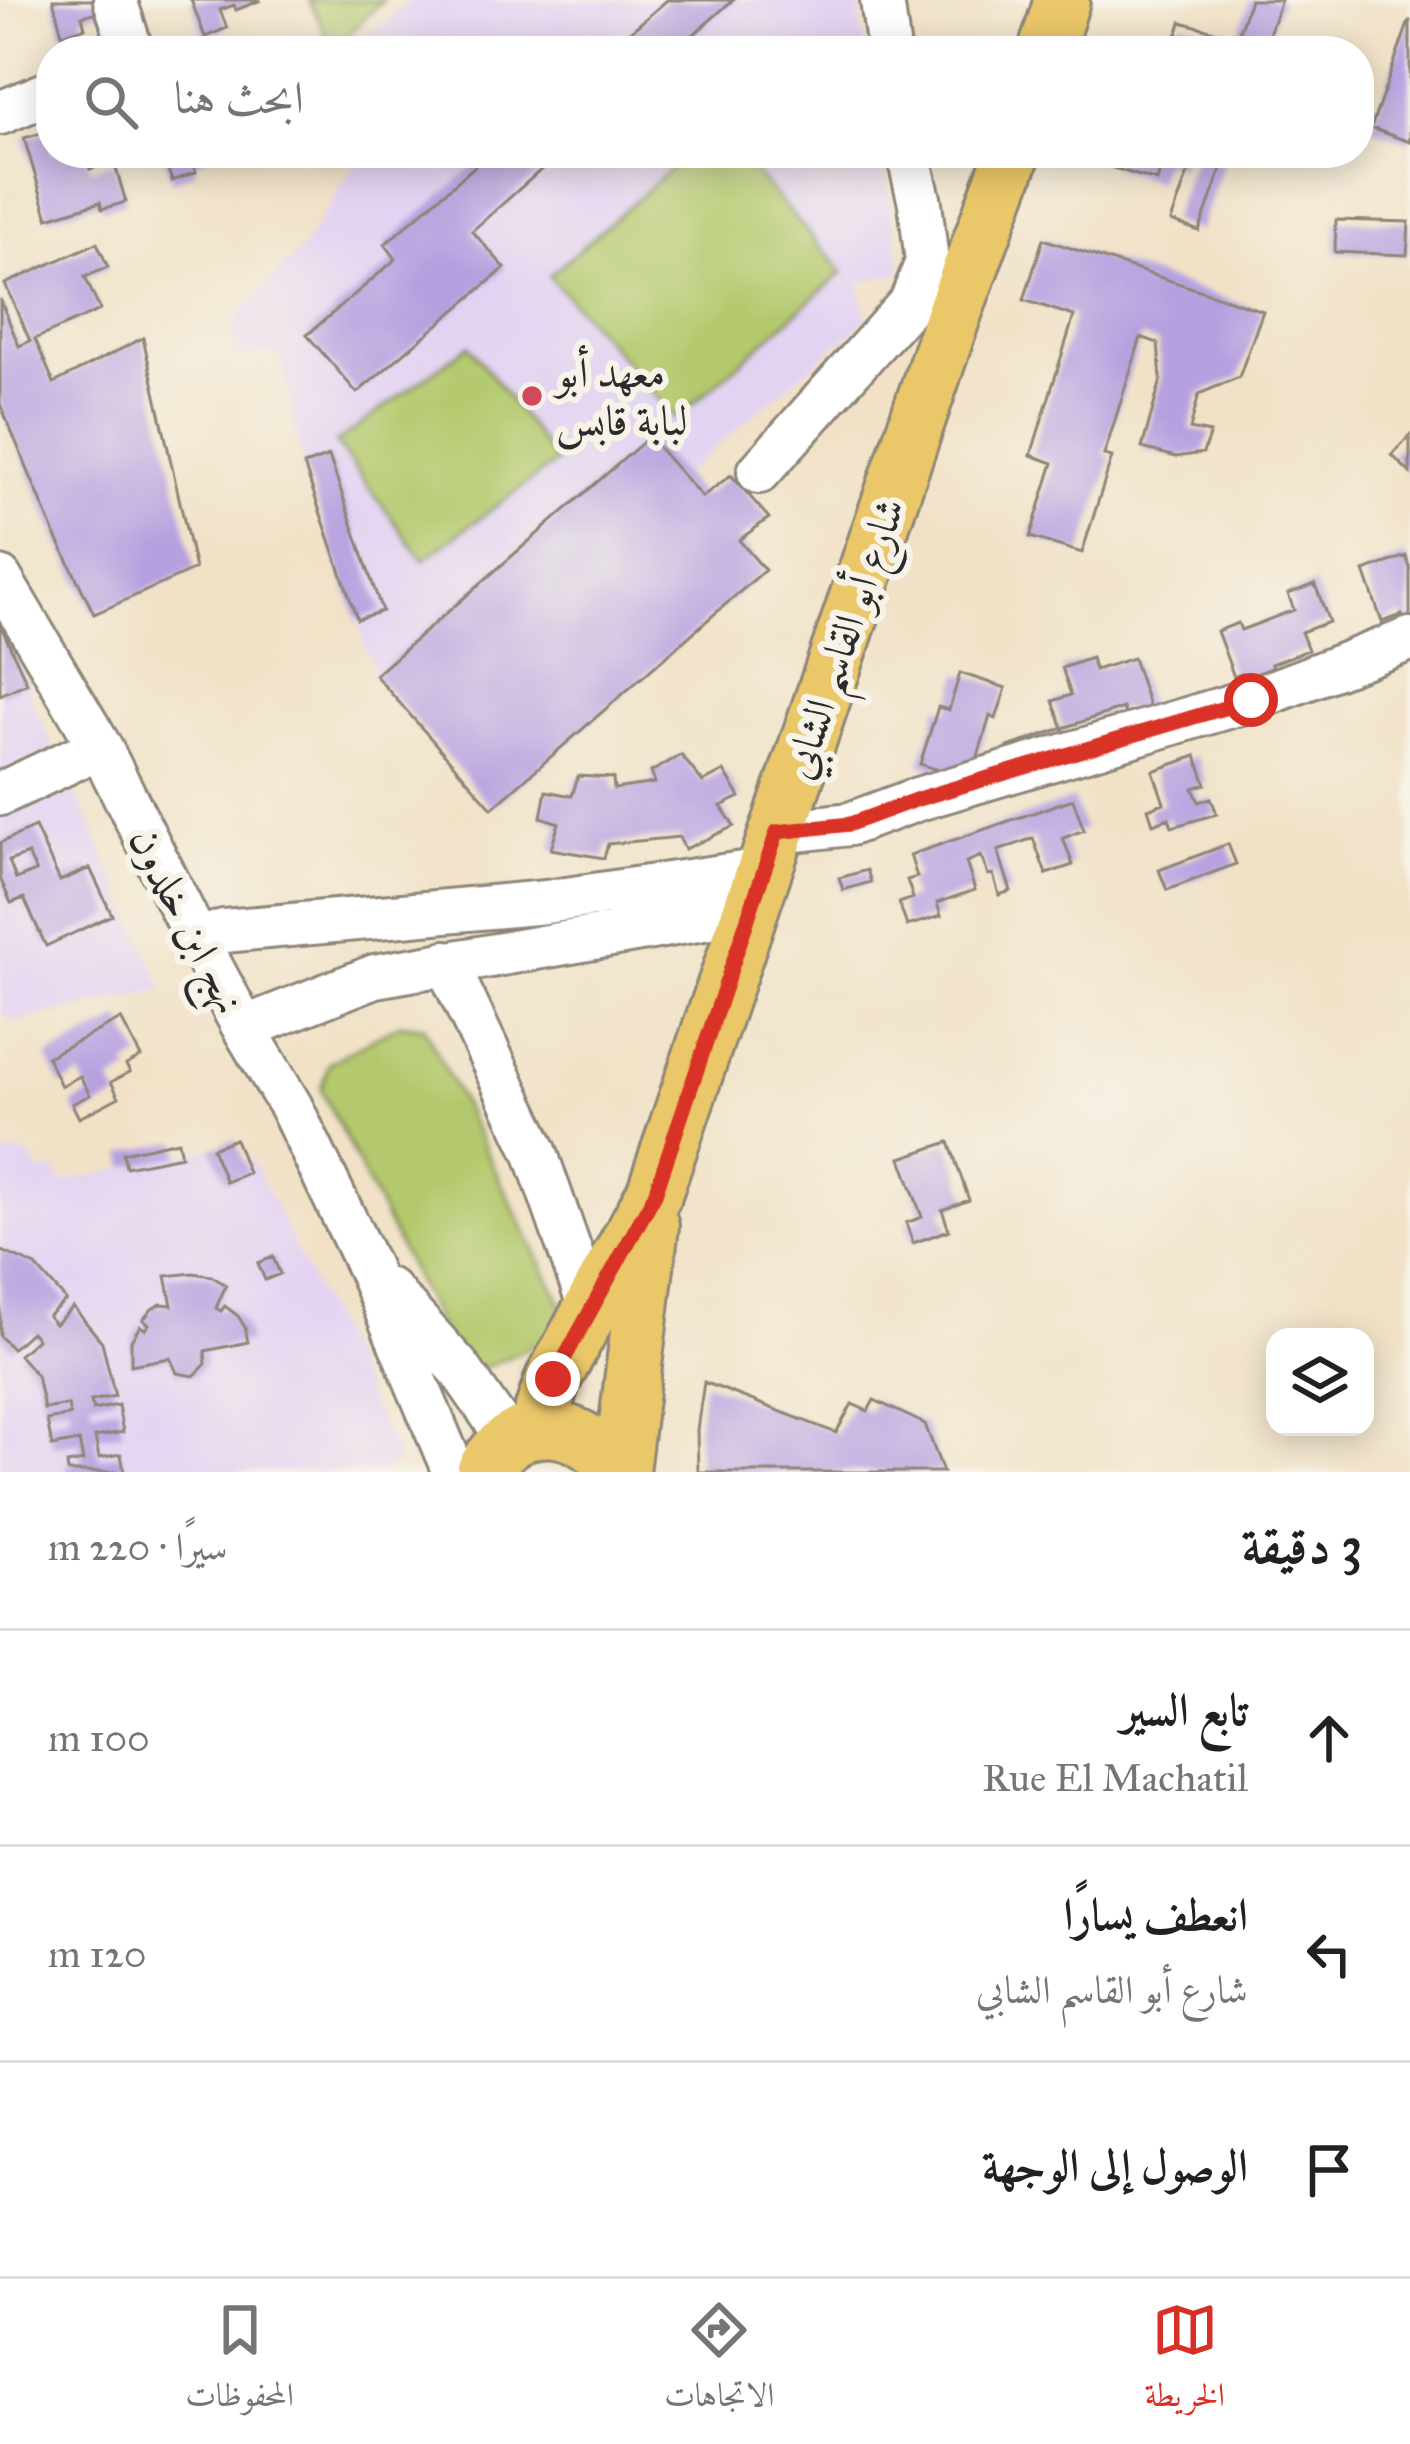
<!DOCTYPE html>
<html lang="ar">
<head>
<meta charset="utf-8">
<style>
  body { margin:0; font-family:"IM FELL Great Primer",Amiri,serif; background:#f6f6f6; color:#202124; direction:rtl }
  .controls { position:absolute; right:36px; bottom:36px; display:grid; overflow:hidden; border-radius:24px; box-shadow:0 6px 30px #0003 }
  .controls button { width:108px; height:108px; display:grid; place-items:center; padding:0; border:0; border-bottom:3px solid #e0e0e0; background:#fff; color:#202124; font:60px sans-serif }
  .stop { position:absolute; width:36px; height:36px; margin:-27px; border:9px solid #d93025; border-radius:50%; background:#fff }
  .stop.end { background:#d93025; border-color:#fff; box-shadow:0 3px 12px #0008 }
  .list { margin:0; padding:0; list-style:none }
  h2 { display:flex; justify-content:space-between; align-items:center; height:156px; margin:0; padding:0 48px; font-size:51px }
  h2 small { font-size:39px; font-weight:400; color:#757577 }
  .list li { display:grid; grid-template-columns:78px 1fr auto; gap:36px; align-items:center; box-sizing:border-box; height:216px; padding:0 48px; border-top:3px solid #e0e0e0 }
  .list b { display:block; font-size:45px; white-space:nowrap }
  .list p { margin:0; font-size:39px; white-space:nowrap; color:#757577 }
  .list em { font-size:39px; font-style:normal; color:#757577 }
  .icon { flex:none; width:66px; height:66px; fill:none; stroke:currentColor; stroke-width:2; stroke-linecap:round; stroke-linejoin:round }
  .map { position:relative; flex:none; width:1410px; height:1472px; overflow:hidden; direction:ltr }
  .search { position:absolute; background:#fff; box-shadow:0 6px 30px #0003; left:36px; right:36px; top:36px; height:132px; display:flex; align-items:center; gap:30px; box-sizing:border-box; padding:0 42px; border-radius:48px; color:#757577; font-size:45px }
  .sheet { height:804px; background:#fff }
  nav { display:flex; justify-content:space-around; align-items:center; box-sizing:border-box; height:168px; border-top:3px solid #e0e0e0; background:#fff; font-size:33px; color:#757577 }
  nav a { display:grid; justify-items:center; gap:6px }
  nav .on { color:#d93025 }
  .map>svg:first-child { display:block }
  .built { fill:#e3d3f2 }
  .green { fill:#b4c96d; stroke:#707a4c; stroke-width:3 }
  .building { fill:#b6a1e0; fill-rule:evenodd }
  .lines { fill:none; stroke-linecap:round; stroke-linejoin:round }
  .minor-casing { stroke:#8e8679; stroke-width:48 }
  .major-casing { stroke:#8e8679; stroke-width:60 }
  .minor { stroke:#fff; stroke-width:42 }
  .major { stroke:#eac769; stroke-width:54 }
  .route { stroke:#d93025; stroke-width:15 }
  .poi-dot { fill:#d1495b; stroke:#f7f3e8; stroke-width:4.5 }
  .labels { text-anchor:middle; stroke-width:12; stroke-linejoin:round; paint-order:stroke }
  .poi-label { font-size:42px; fill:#2b2b2b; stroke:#f7f3e8; text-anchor:start }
  .street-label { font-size:42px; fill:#2b2b2b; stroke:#f7f3e8 }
</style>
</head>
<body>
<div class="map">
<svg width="1410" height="1472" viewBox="0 0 1410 1472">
  <rect width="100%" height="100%" fill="#f7f3e8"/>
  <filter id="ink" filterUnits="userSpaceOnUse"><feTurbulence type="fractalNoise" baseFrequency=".00833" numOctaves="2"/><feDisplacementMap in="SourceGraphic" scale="24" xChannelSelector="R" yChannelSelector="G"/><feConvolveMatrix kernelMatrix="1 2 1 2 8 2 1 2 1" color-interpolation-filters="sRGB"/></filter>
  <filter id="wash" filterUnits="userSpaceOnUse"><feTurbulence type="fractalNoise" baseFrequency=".004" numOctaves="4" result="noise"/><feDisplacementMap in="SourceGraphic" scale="48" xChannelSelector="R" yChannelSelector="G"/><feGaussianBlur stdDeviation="2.7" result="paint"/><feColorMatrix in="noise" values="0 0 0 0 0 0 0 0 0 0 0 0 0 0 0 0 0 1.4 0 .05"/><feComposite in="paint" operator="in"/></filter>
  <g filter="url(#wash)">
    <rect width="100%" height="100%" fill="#f1e2c7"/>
    <path class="built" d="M410,0H858L865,51H351Z
      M353,153H881L902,272L860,283L867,319L683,475L648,437L375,675L304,465L279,355L236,354L233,336L239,315L303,247L355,164Z
      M0,624L27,683L33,705L96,836L164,989L16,1022L0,1013Z
      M235,1139L244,1162L252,1159L399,1462L377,1472H0V1156L16,1153L31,1156L41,1173L56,1169L60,1183L212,1148Z"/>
    <path class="green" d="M309,0H383L333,49Z
      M689,153H737L843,272L676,419L549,276Z
      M469,345L556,462L423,560L336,443Z
      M400,1024L424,1027L566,1313L558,1335L484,1368L456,1361L321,1089L329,1063Z"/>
    <g id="blocks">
      <path class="building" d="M53,0H103L106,10L82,16L85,28L62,34Z
        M191,0H261L236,10L234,5L220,10L227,28L205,37Z
        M667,0H733L675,51H608Z
        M1250,0H1281L1263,51H1232Z
        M1409,21H1410V142L1371,128Z
        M1181,22L1225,34L1220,51H1153L1157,37L1175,42Z
        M51,120V153H86L90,169L114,162L126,202L102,209L100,202L48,218L24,138L46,132L43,122Z
        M162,153H205L207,159L193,163L196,172L172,181Z
        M490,153H560L472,231L505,268L357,393L307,335L396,259L385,244Z
        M1118,153H1184L1181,166L1163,161L1157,181L1113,168Z
        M1195,153H1227L1199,231L1171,221Z
        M1336,220L1409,222L1407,255L1335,252Z
        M1043,239L1263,311L1239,377L1199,394L1190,429L1210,433L1203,453L1176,457L1142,448L1161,380L1158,343L1141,337L1104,455L1112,457L1082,553L1030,537L1053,463L1031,455L1074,316L1024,300Z
        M97,243L108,267L85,277L100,310L35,339L54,383L143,338L195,569L94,614L54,532L0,404V299L19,346L30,341L5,284Z
        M1410,436V473L1392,455Z
        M649,437L702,497L731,475L769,518L739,540L765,570L492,808L375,675Z
        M329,456L382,611L357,619L304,465Z
        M1406,556L1410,568V623L1406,625L1402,615L1382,622L1364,571Z
        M1315,584L1329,622L1301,632L1308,650L1271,664L1275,676L1246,686L1241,674L1234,677L1217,631L1238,623L1241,630L1294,610L1288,594Z
        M0,624L27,683L0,695Z
        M1091,658L1095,670L1133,658L1150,709L1126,717L1123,708L1063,728L1053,701L1071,695L1062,668Z
        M960,673L1006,688L996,719L990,716L976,763L968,761L963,778L920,764L938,707L949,710Z
        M1063,728L1072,756L1017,775L1008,747Z
        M681,755L703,782L724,771L740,797L721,806L734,826L685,849L679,837L608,844L604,858L551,849L559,823L541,817L546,791L572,796L578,776L613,778L614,789L655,783L651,772Z
        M1196,756L1206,784L1193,788L1199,802L1211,798L1217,814L1172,827L1169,818L1153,824L1148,809L1164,803L1153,771Z
        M1073,799L1084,830L1063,838L1073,865L1046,874L1033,838L998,851L1011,891L999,895L993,874L988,875L981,856L966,862L975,890L937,903L941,916L907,926L899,903L913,898L907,880L917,877L910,855Z
        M35,827L60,881L90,868L112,915L46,946L24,898L11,903L0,878V843ZM28,854L36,871L16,879L9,861Z
        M1228,844L1236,864L1167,890L1159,870Z
        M867,870L871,882L843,890L839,878Z
        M121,1019L141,1057L126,1065L130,1072L111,1082L119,1097L79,1118L72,1104L90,1095L80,1076L61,1086L47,1057Z
        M235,1139L248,1173L226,1182L212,1148Z
        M178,1141L181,1156L126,1167L123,1153Z
        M949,1142L969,1200L942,1210L949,1230L913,1243L906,1223L922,1217L901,1158Z
        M0,1250L36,1266L66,1300L48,1316L55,1324L73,1307L102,1342L115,1396L91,1401L93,1410L118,1405L123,1432L95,1437L99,1458L121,1454L124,1472H68L67,1464L83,1461L79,1441L52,1446L47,1420L70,1415L68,1405L44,1409L37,1376L19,1355L37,1339L31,1332L12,1349L0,1336Z
        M273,1257L280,1274L265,1280L258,1263Z
        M193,1273L211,1276L226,1285L216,1308L221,1311L225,1306L238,1316L245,1327L248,1342L205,1351L206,1364L194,1376L177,1373L170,1358L131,1365V1341L140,1326L145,1329L149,1324L143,1320L152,1309L161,1304L172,1305L166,1276Z
        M704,1382L836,1433L852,1404L868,1411L874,1400L925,1424L943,1472H698L697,1430Z"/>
    </g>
  </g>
  <g filter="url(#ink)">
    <use href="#blocks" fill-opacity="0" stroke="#8e8679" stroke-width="3"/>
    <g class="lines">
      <g class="minor-casing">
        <path id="minor" d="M115,0L128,40L123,51
          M882,0L889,51
          M0,113L51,92
          M908,153L920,203L927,262L939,285
          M759,472L911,302L927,262
          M0,578L100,747L197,940L244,1028L291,1107L368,1267L454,1472
          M0,794L100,747
          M777,832L850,824L918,799L1251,700L1410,639
          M197,940L224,931L546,902L763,870
          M446,962L535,1151L591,1311
          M244,1028L375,976L749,911
          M389,1290L459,1368L510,1441"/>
      </g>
      <g class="major-casing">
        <path id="major" d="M1046,51L1062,0
          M536,1429L553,1379L654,1194L954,313L1013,153
          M484,1472C513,1413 584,1418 616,1472
          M621,1472L651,1226"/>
      </g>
      <use href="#minor" class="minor"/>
      <use href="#major" class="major"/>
    </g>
  </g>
  <g class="lines" filter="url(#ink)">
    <path class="route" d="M553,1379L655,1194L777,832L850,824L918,799L1251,700"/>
  </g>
  <circle class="poi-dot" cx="532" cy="396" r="12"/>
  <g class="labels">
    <g class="poi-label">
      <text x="556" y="387">معهد أبو<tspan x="556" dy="48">لبابة قابس</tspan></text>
    </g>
    <g class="street-label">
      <text transform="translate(843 638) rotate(-71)" y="15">شارع أبو القاسم الشابي</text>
      <text transform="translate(188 920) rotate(63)" y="15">نهج ابن خلدون</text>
    </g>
  </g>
</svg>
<div class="controls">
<button><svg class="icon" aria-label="layers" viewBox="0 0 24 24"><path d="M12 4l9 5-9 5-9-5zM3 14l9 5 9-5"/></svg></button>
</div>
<div class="stop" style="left:1251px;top:700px"></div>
<div class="stop end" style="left:553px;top:1379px"></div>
<div class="search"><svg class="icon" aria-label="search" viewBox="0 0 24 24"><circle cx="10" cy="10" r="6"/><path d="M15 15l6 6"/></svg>ابحث هنا</div>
</div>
<section class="sheet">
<h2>3 دقيقة<small>سيرًا · 220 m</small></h2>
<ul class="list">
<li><svg class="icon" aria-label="ahead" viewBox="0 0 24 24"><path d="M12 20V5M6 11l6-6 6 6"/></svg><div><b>تابع السير</b><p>Rue El Machatil</p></div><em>100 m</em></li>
<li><svg class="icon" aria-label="left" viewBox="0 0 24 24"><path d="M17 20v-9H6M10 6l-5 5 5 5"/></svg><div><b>انعطف يسارًا</b><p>شارع أبو القاسم الشابي</p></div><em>120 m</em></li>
<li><svg class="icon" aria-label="arrive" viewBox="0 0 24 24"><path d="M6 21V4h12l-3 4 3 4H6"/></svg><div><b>الوصول إلى الوجهة</b></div></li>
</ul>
</section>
<nav>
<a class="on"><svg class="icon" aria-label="map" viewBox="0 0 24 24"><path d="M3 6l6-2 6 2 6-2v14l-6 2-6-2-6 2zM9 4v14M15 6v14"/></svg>الخريطة</a>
<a><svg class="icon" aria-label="directions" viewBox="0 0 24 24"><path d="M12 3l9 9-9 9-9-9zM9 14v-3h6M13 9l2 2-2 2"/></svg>الاتجاهات</a>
<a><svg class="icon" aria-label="saved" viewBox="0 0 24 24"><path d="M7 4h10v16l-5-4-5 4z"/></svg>المحفوظات</a>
</nav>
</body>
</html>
